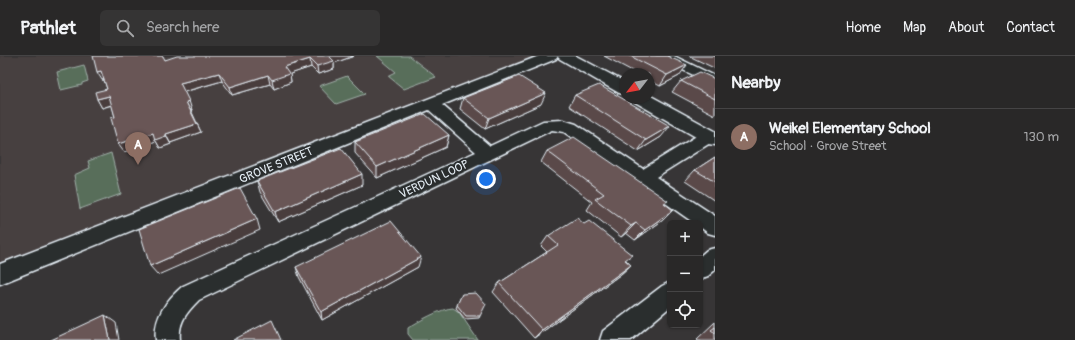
<!DOCTYPE html>
<html lang="en">
<head>
<meta charset="utf-8">
<style>
  body { margin:0; font-family:Pangolin,sans-serif; background:#353434; color:#f1f3f6 }
  .controls { position:absolute; right:12px; bottom:12px; display:grid; overflow:hidden; border-radius:6px; box-shadow:0 1px 3px #0004 }
  .controls button { width:36px; height:36px; display:grid; place-items:center; padding:0; border:0; border-bottom:1px solid #454445; background:#292828; color:#f1f3f6; font:20px sans-serif }
  .compass { position:absolute; left:619px; top:12px; width:36px; height:36px; border-radius:50%; background:#292828; box-shadow:0 1px 3px #0004; rotate:239deg }
  .you { position:absolute; left:486px; top:123px; width:14px; height:14px; margin:-10px; border:3px solid #fff; border-radius:50%; background:#1a73e8; box-shadow:0 0 0 6px #1a73e833 }
  .badge { display:grid; place-items:center; width:26px; height:26px; border-radius:50%; background:#db2777; color:#fff; font-size:13px; font-weight:700 }
  .pin { position:absolute; translate:-50% -33px; filter:drop-shadow(0 1px 2px #0008) }
  .pin::after { content:''; position:absolute; top:21px; width:14px; height:12px; background:inherit; clip-path:polygon(0 0,100% 0,50% 100%) }
  .list { margin:0; padding:0; list-style:none }
  h2 { display:flex; justify-content:space-between; align-items:center; height:52px; margin:0; padding:0 16px; font-size:17px }
  h2 small { font-size:13px; font-weight:400; color:#a5a6a8 }
  .list li { display:grid; grid-template-columns:26px 1fr auto; gap:12px; align-items:center; box-sizing:border-box; height:56px; padding:0 16px; border-top:1px solid #454445 }
  .list b { display:block; font-size:15px; white-space:nowrap }
  .list p { margin:0; font-size:13px; white-space:nowrap; color:#a5a6a8 }
  .list em { font-size:13px; font-style:normal; color:#a5a6a8 }
  .icon { flex:none; width:22px; height:22px; fill:none; stroke:currentColor; stroke-width:2; stroke-linecap:round; stroke-linejoin:round }
  .map { position:relative; flex:none; width:715px; height:284px; overflow:hidden }
  header { display:flex; align-items:center; gap:24px; box-sizing:border-box; height:56px; padding:0 20px; background:#292828; border-bottom:1px solid #454445 }
  header strong { font-size:19px }
  nav { display:flex; gap:22px; margin-inline-start:auto; font-size:14px }
  .search { width:280px; height:36px; background:#353434; display:flex; align-items:center; gap:10px; box-sizing:border-box; padding:0 14px; border-radius:6px; color:#a5a6a8; font-size:15px }
  main { display:flex }
  aside { flex:1; background:#292828 }
  .map>svg:first-child { display:block }
  .built { fill:#463f40 }
  .green { fill:#596e5a; stroke:#a0b0a9 }
  .lines { fill:none; stroke-linecap:round; stroke-linejoin:round }
  .minor-casing { stroke:#e8f1f8; stroke-width:3 }
  .tertiary-casing { stroke:#e8f1f8; stroke-width:3 }
  .minor { fill:#2a2d2e; fill-rule:evenodd }
  .tertiary { fill:#2a2d2e; fill-rule:evenodd }
  .wall { fill:#5a4a4a; stroke:#e8f1f8 }
  .shaded-wall { fill:#4a3c3c; stroke:#e8f1f8 }
  .building { fill:#695656; stroke:#e8f1f8 }
  .labels { text-anchor:middle; stroke-width:3.5; stroke-linejoin:round; paint-order:stroke }
  .street-label { font-size:12px; fill:#e8f1f8; stroke:#2a2d2e }
</style>
</head>
<body>
<header>
<strong>Pathlet</strong>
<div class="search"><svg class="icon" aria-label="search" viewBox="0 0 24 24"><circle cx="10" cy="10" r="6"/><path d="M15 15l6 6"/></svg>Search here</div>
<nav><a>Home</a><a>Map</a><a>About</a><a>Contact</a></nav>
</header>
<main>
<div class="map">
<svg width="715" height="284" viewBox="0 0 715 284">
  <rect width="100%" height="100%" fill="#373536"/>
  <filter id="ink" filterUnits="userSpaceOnUse"><feTurbulence type="fractalNoise" baseFrequency=".025" numOctaves="2"/><feDisplacementMap in="SourceGraphic" scale="8" xChannelSelector="R" yChannelSelector="G"/><feConvolveMatrix kernelMatrix="1 2 1 2 8 2 1 2 1" color-interpolation-filters="sRGB"/></filter>
  <g filter="url(#ink)">
    <path class="built" d="M0,0H551L0,218Z"/>
    <path class="green" d="M377,0H409L436,21L404,33L388,20L396,16Z
      M84,9L88,25L82,27V29L61,34L57,16Z
      M347,20L365,38L336,48L319,30Z
      M111,97L121,138L80,153L74,119L90,112L88,105Z
      M453,252L459,256L478,284H413L408,278V272C417,266 442,252 453,252Z"/>
    <g class="lines">
      <g class="minor-casing">
        <path id="minor" d="M539,0H558L556,3L442,49L490,90L543,65L563,64L576,68L643,113L703,76L709,75L715,76V84L656,121L715,160V179L708,177L700,171V167H694L564,76L552,74L199,244C187,256 178,266 180,284H156C153,262 167,243 183,230L476,96L429,54L0,228V208Z
          M657,0H674L715,20V29L659,3Z
          M715,192V214L708,220L700,223V200L707,194Z
          M670,226V251L631,284H600L603,275L662,230Z"/>
      </g>
      <g class="tertiary-casing">
        <path id="tertiary" d="M557,0H576L625,26V38L619,37L560,3Z
          M649,39L715,75V89L708,88L635,46L632,42H649Z"/>
      </g>
      <use href="#minor" class="minor"/>
      <use href="#tertiary" class="tertiary"/>
    </g>
    <path class="wall" d="M354,0L334,7V13L318,18L311,11L290,18L291,26L274,33L270,28L232,39L222,25L184,36L192,54H191L201,76L170,87L171,88L160,92L156,85L124,96L115,61L112,49L102,52L97,43L107,33L104,24H102L165,4Z
      M604,0H667L679,20L660,30L649,24V18H638Z
      M689,0H715V12H714Z
      M715,23V59L672,36L681,25Z
      M575,39L661,81L638,95L569,50Z
      M463,42L541,48L485,73L460,53Z
      M449,79L446,91L377,122L355,97V86Z
      M547,95L665,148L673,154L663,164L635,184L626,177L621,181L587,154L592,146L541,106Z
      M715,101V145L685,125L695,114Z
      M257,125L362,129L278,166L260,136Z
      M548,180L626,204L631,209L621,218L534,282L493,236L499,227L547,196L541,190Z
      M296,211H418L322,264L299,221Z
      M462,238L480,260L479,262L465,263L456,252Z
      M715,266V284H698L697,283Z"/>
    <path class="shaded-wall" d="M330,0H354L334,7V13L318,18L317,10Z
      M310,3L311,11L290,18L291,26L274,33L272,24L284,11Z
      M687,9L679,20L660,30L667,19Z
      M101,15L106,23L102,24L97,16Z
      M219,17L222,25L183,36L180,27Z
      M268,19L270,28L232,39L230,31Z
      M546,37L541,48L485,73L489,62Z
      M109,40L114,48L102,52L97,43Z
      M189,45L192,54H190L186,46Z
      M197,68L201,76L170,87L166,78Z
      M670,70L661,81L638,95L646,84Z
      M153,77L166,80L171,88L160,92L156,85L124,96L118,88Z
      M449,79L446,91L377,122V111Z
      M362,118V129L278,166L275,156Z
      M673,154L663,164L635,184L645,174Z
      M257,163L260,174L158,219L150,210Z
      M636,167L626,177L621,181L631,170Z
      M421,201L418,211L322,264L321,256Z
      M631,209L621,218L534,282L542,274Z
      M105,259L116,267L119,284H110Z"/>
    <path class="building" d="M93,0H163L165,4L177,0H330H329L334,5L317,10L310,3L284,11L289,18L272,24L268,19L230,31L219,17L180,27L189,45L186,46L197,68L166,78V80L155,84L153,77L118,88L111,62L115,61L109,40L97,43L95,36L107,33L101,15L97,16Z
      M630,0H667L687,9L667,19Z
      M700,16L715,23V43L681,25Z
      M519,20L546,37L489,62L463,42Z
      M599,29L670,70L646,84L575,39Z
      M425,58L449,79L377,111L355,86Z
      M574,81L668,145L664,147L673,154L645,174L636,167L631,170L595,143L604,138L547,95Z
      M341,92L362,118L275,156L257,125Z
      M715,101V126L695,114Z
      M240,132L257,163L150,210L139,173Z
      M577,162L584,168L589,165L632,199L625,204L631,209L542,274L499,227L558,189L548,180Z
      M391,165L421,201L321,256L296,211Z
      M476,237L486,248L480,260H466L457,249L462,238Z
      M105,259L110,284H51Z
      M272,264L281,284H233Z
      M715,271V277L711,274Z"/>
  </g>
  <g class="labels">
    <g class="street-label">
      <text transform="translate(276 109) rotate(-22)" y="4">GROVE STREET</text>
      <text transform="translate(434 123) rotate(-25)" y="4">VERDUN LOOP</text>
    </g>
  </g>
</svg>
<div class="controls">
<button>+</button>
<button>−</button>
<button><svg class="icon" aria-label="locate" viewBox="0 0 24 24"><circle cx="12" cy="12" r="6"/><path d="M12 2v4M12 18v4M2 12h4M18 12h4"/></svg></button>
</div>
<svg class="compass" viewBox="-18 -18 36 36"><path d="M0-13l5 13h-10z" fill="#e53935"/><path d="M0 13l5-13h-10z" fill="#a5a6a8"/></svg>
<div class="you"></div>
<div class="pin badge" style="left:138px;top:109px;background:#8d6e63">A</div>
</div>
<aside>
<h2>Nearby<small></small></h2>
<ul class="list">
<li><span class="badge" style="background:#8d6e63">A</span><div><b>Weikel Elementary School</b><p>School · Grove Street</p></div><em>130 m</em></li>
</ul>
</aside>
</main>
</body>
</html>
